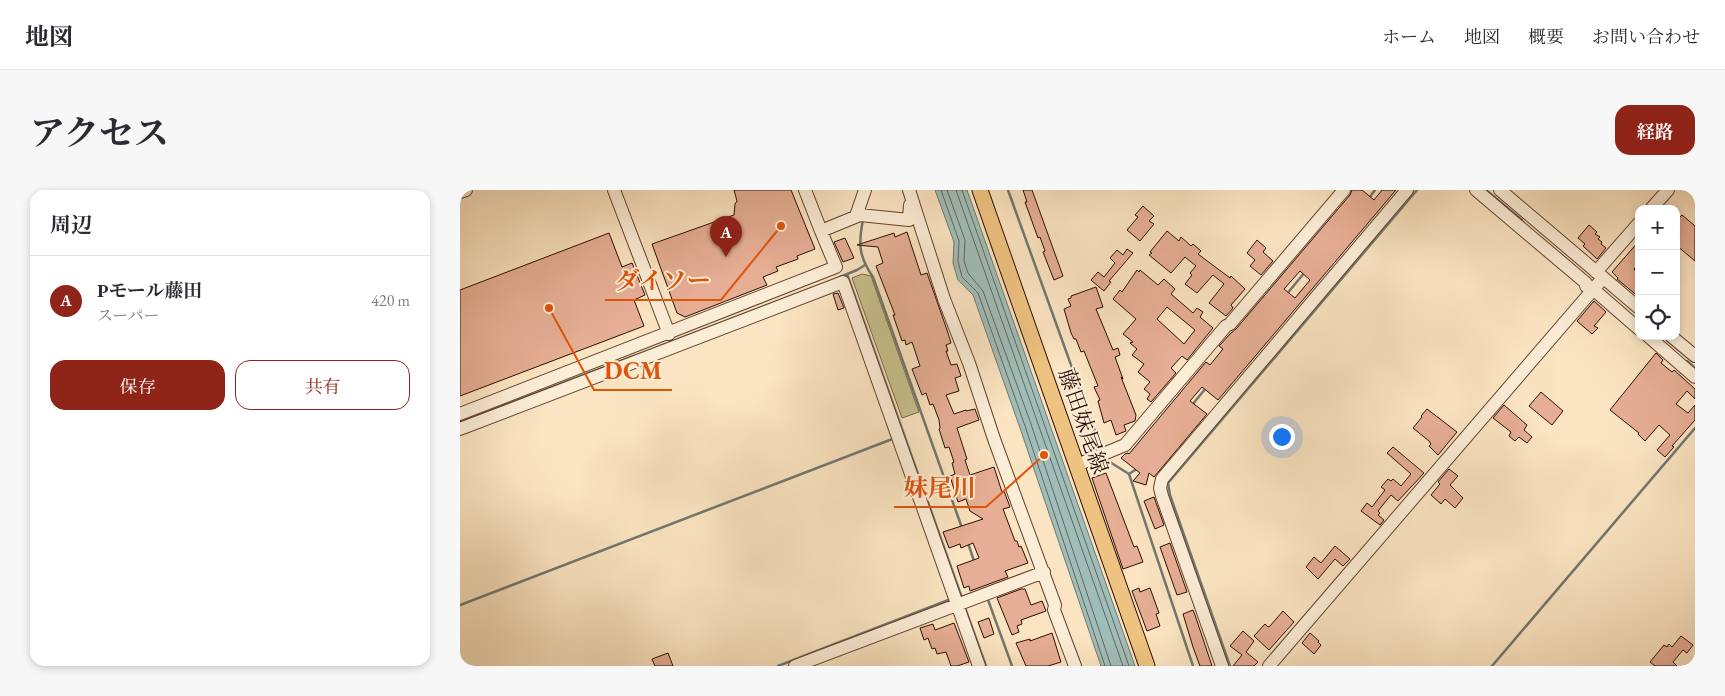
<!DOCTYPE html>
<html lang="ja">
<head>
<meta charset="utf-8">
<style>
  body { margin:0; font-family:"EB Garamond","Noto Serif JP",serif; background:#f7f7f7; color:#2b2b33 }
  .controls { position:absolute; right:15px; top:15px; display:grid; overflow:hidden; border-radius:10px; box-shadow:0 2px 8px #0003 }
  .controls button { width:45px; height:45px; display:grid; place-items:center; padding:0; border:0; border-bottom:1px solid #e1e1e2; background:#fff; color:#2b2b33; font:25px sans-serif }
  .you { position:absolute; left:821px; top:246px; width:18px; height:18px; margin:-12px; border:4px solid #fff; border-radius:50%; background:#1a73e8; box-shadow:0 0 0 8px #1a73e833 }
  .badge { display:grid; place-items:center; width:32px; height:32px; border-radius:50%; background:#8f2418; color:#fff; font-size:16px; font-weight:700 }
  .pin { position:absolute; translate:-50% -41px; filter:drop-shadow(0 1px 2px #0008) }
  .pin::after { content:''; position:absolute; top:26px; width:18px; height:15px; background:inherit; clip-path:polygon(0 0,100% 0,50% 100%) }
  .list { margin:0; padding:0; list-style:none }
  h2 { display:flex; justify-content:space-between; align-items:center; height:65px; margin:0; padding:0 20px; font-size:21px }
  h2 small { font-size:16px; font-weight:400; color:#7c7c81 }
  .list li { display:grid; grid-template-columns:32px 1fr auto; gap:15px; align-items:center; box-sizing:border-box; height:90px; padding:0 20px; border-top:1px solid #e1e1e2 }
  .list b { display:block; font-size:19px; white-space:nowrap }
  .list p { margin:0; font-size:16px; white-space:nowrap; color:#7c7c81 }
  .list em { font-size:16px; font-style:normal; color:#7c7c81 }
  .actions { display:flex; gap:10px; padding:15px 20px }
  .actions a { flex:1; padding:11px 0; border:1px solid #8f2418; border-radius:15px; text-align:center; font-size:18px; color:#8f2418 }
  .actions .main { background:#8f2418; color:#fff }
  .icon { flex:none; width:28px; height:28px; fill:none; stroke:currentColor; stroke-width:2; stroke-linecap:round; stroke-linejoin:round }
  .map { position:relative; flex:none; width:1235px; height:476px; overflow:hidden; border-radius:15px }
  header { display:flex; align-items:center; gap:30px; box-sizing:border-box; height:70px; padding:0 25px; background:#fff; border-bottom:1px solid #e1e1e2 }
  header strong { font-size:24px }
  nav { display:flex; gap:28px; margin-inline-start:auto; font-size:18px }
  .intro { display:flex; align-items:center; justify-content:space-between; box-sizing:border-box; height:120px; padding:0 30px }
  h1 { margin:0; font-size:35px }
  .button { padding:12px 22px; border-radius:15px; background:#8f2418; color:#fff; font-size:18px; font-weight:700 }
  main { display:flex; gap:30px; padding:0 30px }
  aside { flex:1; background:#fff; border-radius:15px; box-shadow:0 2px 8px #0003 }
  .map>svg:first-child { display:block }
  .green { fill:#c7c18d; stroke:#7a6746 }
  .water { fill:#a0beb9; stroke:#72776f }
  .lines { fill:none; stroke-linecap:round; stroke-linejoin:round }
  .shore { stroke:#66665c; stroke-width:1 }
  .stream { stroke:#72776f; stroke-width:2.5 }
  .building { fill:#e6ae94; stroke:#2c0d00; fill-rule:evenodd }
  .minor-casing { stroke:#604330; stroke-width:14 }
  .major-casing { stroke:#2c0d00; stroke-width:17 }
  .minor { stroke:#fcedd7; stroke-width:12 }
  .major { stroke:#eec280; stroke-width:15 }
  .labels { text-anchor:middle; stroke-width:4; stroke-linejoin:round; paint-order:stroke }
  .street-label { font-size:22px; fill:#2c0d00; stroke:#fcedd7 }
  .leader { fill:none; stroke:#df550b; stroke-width:2 }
  .callout-dot { fill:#df550b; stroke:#fcedd7; stroke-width:2 }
  .callout-label { font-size:24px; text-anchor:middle; font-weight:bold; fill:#df550b; stroke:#fcedd7; stroke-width:4; stroke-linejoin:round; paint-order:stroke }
</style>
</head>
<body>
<header>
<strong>地図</strong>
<nav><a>ホーム</a><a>地図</a><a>概要</a><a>お問い合わせ</a></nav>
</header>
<div class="intro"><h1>アクセス</h1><a class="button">経路</a></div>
<main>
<aside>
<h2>周辺<small></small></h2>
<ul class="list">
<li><span class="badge">A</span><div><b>Pモール藤田</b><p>スーパー</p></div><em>420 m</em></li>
</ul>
<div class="actions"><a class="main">保存</a><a>共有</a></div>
</aside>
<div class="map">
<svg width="1235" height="476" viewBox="0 0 1235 476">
  <rect width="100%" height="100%" fill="#fbe4c1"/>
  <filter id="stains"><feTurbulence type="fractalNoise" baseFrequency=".004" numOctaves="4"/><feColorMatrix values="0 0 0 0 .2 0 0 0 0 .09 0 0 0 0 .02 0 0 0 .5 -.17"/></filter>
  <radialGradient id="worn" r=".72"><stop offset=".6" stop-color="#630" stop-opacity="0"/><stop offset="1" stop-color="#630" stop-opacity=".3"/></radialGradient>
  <path class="green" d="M402,84L411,86L459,222L442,228L392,88Z"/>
  <path class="water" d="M475,0H507L675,476H641L560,238L513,105L498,90L493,73L494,52Z"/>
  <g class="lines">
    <path class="shore" d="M481,0L499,51L498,71L502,87L518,103L565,236L645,476
      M487,0L505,50L504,71L508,83L523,101L571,234L651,476
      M496,0L663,476
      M502,0L669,476"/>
    <path class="stream" d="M548,0L642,261
      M1026,0L1062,30
      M909,8L915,0
      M403,30C398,54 399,67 413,87L502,338
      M387,84L502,408
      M380,87L397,80L405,75
      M826,105L845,82
      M1227,171L1235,178
      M732,215L746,198
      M0,232L174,166
      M645,269L669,284L733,476
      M669,284L678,278
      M508,353L514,371
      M527,407L552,476
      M0,415L435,248
      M504,415L526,476
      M318,476L491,409
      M770,476L710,305L708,293L957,0
      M1032,476L1235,238"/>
  </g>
  <path class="building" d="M274,0H331L355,59L337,66L338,69L316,77L318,81L303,87L307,95L225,127L217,123L192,54L274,25L275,14L277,11Z
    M563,0H572L603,86L594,90L583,62L585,61L580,47L578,48L565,12H567Z
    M892,0H902L914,10L922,0H936L758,210L742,197L730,211L747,224L694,287L689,283L686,295L673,291L680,283L661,268L665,264L668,263L669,264L746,172L750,175L763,159L759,156L771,143L776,139L890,5ZM840,81L850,90L835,108L824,99Z
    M683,16L694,26L689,31L694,34L680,51L667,40L678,27L675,25Z
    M1222,25L1235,36V71L1216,55V31Z
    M1129,35L1137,42L1135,44L1140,47L1138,49L1142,52L1141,54L1146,58L1137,69L1123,56L1125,54L1118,48Z
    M707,41L719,51L721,47L731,56L733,54L741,61L738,64L770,88L771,86L785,99L771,115L773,118L766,126L749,113L764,94L753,85L737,103L725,94L732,85L730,83L736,76L725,67L711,83L689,65L692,63L690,62Z
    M447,42L461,85L467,83L487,140L491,153L486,155L488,161H486L491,175L497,174L501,186L495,188L499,201L486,205L494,224L506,220V221L515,219L519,230L497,238L507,269L505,270L510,285L534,277L542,302L544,301L550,317L543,319L555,351H557L559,357L561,356L568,373L545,381L548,387L510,401L509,396L504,398L497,376L519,368L513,353L501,358L500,354L489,358L483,342L523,329L510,321L506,309L498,312L490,286L495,284L492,273L494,272L489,257L485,258L479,239L480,238L479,230L473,214L470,215L466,203L462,205L452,179L460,176L452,152L446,155L445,150L442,151L433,125H435L416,76L423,73L418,57L397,55L434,43L435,47Z
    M149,43L162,77L172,73L185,105L174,110L184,136L0,206V100Z
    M385,48L394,68L383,72L374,52Z
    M797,50L806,58L803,62L813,71L801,85L790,76L795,70L787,63Z
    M1179,51V74L1174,79L1179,85V107L1157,89L1158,88L1152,82Z
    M667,59L673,63L649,91L651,92L644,101L631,90L638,82L644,87L655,73L650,68L657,60L663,65Z
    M677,80L679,82L680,80L698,95L704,89L715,99L711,104L733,123L737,118L743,122L740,127L753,138L727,170L722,166L711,178L716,183L691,212L687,209L690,204L684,199L690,192L678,182L684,174L672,165L677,159L670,153L673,152L663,144L676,129L653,109L660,100L662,102ZM707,117L735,140L724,154L697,129Z
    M636,97L643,117L636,119L653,160L658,158L660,165L655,167L663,189L661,187L676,225L675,231L664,235L666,241L656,245L651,230L644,233L638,211L640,210L634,197L638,196L624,161L621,162L616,149H614L611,143L604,119L611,116L608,109L611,108V106Z
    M378,103L384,118L378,120L373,104Z
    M1134,111L1146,122L1134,136L1138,138L1132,144L1117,131Z
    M1196,163L1203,170L1201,173L1212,182L1214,180L1235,199V209L1227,201L1216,214L1228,223L1235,215V230L1212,256L1214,257L1205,267L1197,260L1210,245L1199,235L1185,251L1178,244L1179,243L1150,220Z
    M1081,202L1103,221L1092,235L1069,216Z
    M1044,215L1067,235L1064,240L1072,247L1067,253L1059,247L1055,251L1049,246L1051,242L1033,228Z
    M967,219L997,242L978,265L969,256L971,254L969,251L953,238L962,227L961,226Z
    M933,257L964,283L938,311L931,305L918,321L920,323L918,325L924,330L920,335L901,321L907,313L912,317L925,300L921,297L928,289L931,291L933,289L941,296L951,284L927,263Z
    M989,279L998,286L990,295L1003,308L995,318L985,309L981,314L971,305L980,294L978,292Z
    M646,283L674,357L677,356L683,372L663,379L632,288Z
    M694,307L704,335L695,339L684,311Z
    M710,353L727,402L717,405L700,357Z
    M875,356L890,369L883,376L875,369L858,389L846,377L854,367L861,373Z
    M679,398L680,402L690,398L699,423L696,424L700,436L687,441L672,401Z
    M561,399H565L571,415L582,411L586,421L561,430L562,434L557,436L559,442L552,445L537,408Z
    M733,420L735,425L752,476H740L733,457L723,424Z
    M823,421L834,432L809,460L794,446L805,434L808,437L810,436Z
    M529,428L534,444L524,448L518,432Z
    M494,433L509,472L497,476H491L486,462L477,464L475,458L472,459L468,448L464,450L460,438L473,434L475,440Z
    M783,441L794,451L786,462L798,472L794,476H773L782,465L770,456Z
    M592,443L601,472L588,476H566L556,453L570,449V451Z
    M850,443L859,451L858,452L861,455L854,464L842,453Z
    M1221,446L1233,455L1227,463L1223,460L1213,472L1217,476H1195L1190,472L1204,455L1207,457L1209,454L1212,457Z
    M208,463L213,476H195L192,469Z"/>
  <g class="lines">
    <g class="minor-casing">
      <path id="minor" d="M154,0L209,144
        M345,0L361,41
        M449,0L484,109L509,173L534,249L595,415L594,420L615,476
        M1016,0L1126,93V96L1132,101
        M1040,0L1179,118
        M0,2L6,0
        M1191,19L1208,0
        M396,26L405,0
        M1136,82L1179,33
        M1133,99L1179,139
        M1188,146L1235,187
        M1211,146L1235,166
        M0,224L376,77L361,41L400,25L449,30L450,15L453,12
        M0,239L383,92L519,476
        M617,275L665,255L766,136L770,134L884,0
        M335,476L584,382
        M762,476L702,306L700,298L702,289L947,0
        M809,476L1143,88"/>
    </g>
    <g class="major-casing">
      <path id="major" d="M520,0L687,476"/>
    </g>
    <use href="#minor" class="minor"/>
    <use href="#major" class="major"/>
  </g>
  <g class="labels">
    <g class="street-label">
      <text transform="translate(624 231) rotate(71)" y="8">藤田妹尾線</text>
    </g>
  </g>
  <path class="leader" d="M321 36L261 110H145M89 118L134 200H212M584 265L526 317H434"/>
  <g class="callout-dot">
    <circle cx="321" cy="36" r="5"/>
    <circle cx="89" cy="118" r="5"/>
    <circle cx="584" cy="265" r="5"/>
  </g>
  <g class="callout-label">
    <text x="203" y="99">ダイソー</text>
    <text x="173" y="189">DCM</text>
    <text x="480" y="306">妹尾川</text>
  </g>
  <rect width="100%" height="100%" filter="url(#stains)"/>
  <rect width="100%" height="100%" fill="url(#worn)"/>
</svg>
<div class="controls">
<button>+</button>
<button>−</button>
<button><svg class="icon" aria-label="locate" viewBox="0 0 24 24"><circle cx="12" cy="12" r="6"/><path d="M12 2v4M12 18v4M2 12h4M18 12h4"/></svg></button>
</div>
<div class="you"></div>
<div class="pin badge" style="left:266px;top:67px">A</div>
</div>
</main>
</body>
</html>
